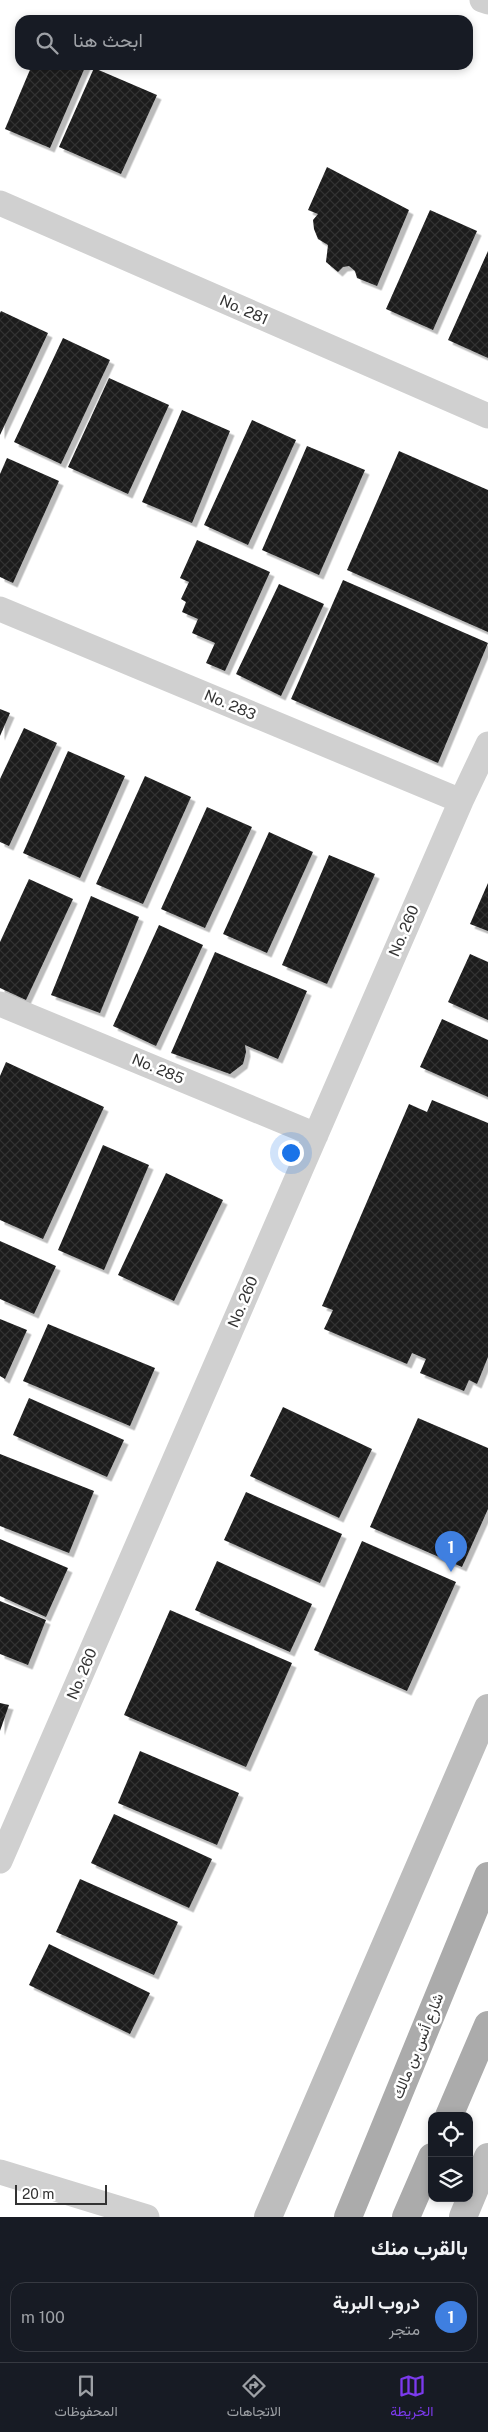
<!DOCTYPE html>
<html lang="ar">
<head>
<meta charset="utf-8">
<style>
  body { margin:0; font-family:"Public Sans",Vazirmatn,sans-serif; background:#242831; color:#f1f3f6; direction:rtl }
  .controls { position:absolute; right:15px; bottom:15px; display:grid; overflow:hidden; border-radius:10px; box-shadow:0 2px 8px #0003 }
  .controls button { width:45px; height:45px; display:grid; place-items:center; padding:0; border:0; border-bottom:1px solid #363941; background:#171b24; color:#f1f3f6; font:25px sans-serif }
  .scale { position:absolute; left:15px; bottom:12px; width:92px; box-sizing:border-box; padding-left:5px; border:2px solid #333; border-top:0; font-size:14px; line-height:18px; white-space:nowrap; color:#333; -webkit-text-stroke:4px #fff; paint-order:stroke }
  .you { position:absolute; left:290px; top:1152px; width:18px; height:18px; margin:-12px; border:4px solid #fff; border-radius:50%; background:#1a73e8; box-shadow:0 0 0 8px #1a73e833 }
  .badge { display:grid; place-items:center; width:32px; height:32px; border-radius:50%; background:#7c3aed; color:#fff; font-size:16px; font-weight:700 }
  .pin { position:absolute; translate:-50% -41px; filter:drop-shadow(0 1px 2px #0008) }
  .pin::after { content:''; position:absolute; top:26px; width:18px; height:15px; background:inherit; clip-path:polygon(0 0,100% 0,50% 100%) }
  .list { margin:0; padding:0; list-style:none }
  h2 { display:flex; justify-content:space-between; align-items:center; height:65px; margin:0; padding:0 20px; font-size:21px }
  h2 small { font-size:16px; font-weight:400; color:#9ea1a6 }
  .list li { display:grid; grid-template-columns:32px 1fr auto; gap:15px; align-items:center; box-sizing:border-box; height:70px; margin:0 10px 10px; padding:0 10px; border:1px solid #363941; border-radius:15px }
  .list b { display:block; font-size:19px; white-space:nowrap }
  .list p { margin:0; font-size:16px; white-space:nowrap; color:#9ea1a6 }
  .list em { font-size:16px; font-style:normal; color:#9ea1a6 }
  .icon { flex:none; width:28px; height:28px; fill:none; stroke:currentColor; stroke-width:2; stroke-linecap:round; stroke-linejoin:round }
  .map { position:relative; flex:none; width:488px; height:2217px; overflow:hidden; direction:ltr }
  .search { position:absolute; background:#171b24; box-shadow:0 2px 8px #0003; left:15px; right:15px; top:15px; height:55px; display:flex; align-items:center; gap:12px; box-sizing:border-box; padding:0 18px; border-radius:15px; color:#9ea1a6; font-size:19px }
  .sheet { height:145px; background:#171b24 }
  nav { display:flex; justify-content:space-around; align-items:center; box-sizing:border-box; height:70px; border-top:1px solid #363941; background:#171b24; font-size:14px; color:#9ea1a6 }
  nav a { display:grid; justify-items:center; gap:2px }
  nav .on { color:#7c3aed }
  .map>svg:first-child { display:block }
  .building { fill:url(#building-cross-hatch); filter:url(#shadow) }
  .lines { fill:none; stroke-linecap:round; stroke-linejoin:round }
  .street { stroke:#d0d0d0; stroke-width:25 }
  .secondary { stroke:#bdbdbd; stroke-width:28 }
  .primary { stroke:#ababab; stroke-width:28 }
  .labels { text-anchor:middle; stroke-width:5; stroke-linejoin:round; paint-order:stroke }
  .street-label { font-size:15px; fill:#333; stroke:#fff }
</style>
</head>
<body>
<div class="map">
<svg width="488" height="2217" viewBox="0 0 488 2217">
  <defs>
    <pattern id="building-cross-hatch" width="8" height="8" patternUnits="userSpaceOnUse" patternTransform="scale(1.25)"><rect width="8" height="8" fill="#1a1a1a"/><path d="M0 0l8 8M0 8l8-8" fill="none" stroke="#333"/></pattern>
    <filter id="shadow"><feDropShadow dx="4.5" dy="4.5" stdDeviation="0" flood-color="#0004"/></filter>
  </defs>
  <rect width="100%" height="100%" fill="#fff"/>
  <path class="building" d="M32,65H86L50,148L5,129Z
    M94,68L157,95L121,174L59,147Z
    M327,167L409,210L377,286L357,278L355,271L349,266L343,267L338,272L326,262L328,245L318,239L314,229L313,220L318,214L308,210Z
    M430,210L477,231L433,330L386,309Z
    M488,251V358L448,340Z
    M1,311L48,333L0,435V313Z
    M63,338L110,360L61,464L14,442Z
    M109,378L169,405L128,494L68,467Z
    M182,410L230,431L192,523L142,502Z
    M252,420L296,440L248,545L204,525Z
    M307,446L365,470L319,575L262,550Z
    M399,451L488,490V632L347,570Z
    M7,458L59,481L13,583L0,577V474Z
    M197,540L270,572L225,671L206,663L215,643L192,633L198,619L182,612L186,602L181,599L189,582L180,578Z
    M343,580L488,643L438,763L291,699Z
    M279,584L324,604L281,696L236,674Z
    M0,709L10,713L0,736Z
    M24,728L57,743L9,846L0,842V779Z
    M68,751L125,776L80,878L23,853Z
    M145,776L191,797L143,904L96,884Z
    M207,807L252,827L205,928L161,909Z
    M269,832L313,852L267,953L223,934Z
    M329,855L375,874L327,984L282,965Z
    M29,879L73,899L26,1000L0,988V942Z
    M488,883V931L470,924Z
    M91,896L139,917L100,1013L51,995Z
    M159,925L203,945L156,1046L113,1026Z
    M215,952L307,991L278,1059L245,1045L246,1052L243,1064L230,1074L171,1053Z
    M470,954L488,962V1020L448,1002Z
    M442,1019L488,1040V1097L420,1067Z
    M6,1062L104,1107L43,1239L0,1220V1076Z
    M432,1100L488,1123V1357L477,1384L469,1380L464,1391L420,1373L426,1359L412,1353L407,1364L324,1329L333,1310L322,1306L409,1104L427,1112Z
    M103,1145L149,1165L104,1270L58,1250Z
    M166,1173L223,1200L174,1301L118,1275Z
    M0,1241L56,1266L34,1314L0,1299Z
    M0,1319L27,1330L5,1379L0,1376Z
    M48,1324L155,1368L130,1426L23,1381Z
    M29,1398L124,1440L107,1477L13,1435Z
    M283,1407L372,1449L339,1518L250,1476Z
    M418,1418L488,1448V1509L462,1567L370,1527Z
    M0,1454L94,1491L69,1553L0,1526Z
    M246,1492L342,1534L320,1583L224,1540Z
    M0,1539L68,1568L46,1617L0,1596Z
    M362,1541L456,1582L407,1691L314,1650Z
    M217,1561L312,1604L290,1652L195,1610Z
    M0,1601L46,1620L28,1665L0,1654Z
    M170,1610L292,1663L246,1767L124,1715Z
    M0,1703L9,1705L0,1731Z
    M140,1751L239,1793L217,1845L118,1803Z
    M114,1814L212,1859L189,1908L91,1863Z
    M80,1879L178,1922L154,1975L56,1932Z
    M49,1944L150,1993L130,2034L29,1985Z"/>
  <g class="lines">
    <path class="street" d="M482,0L488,2
      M0,203L488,416
      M0,609L461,801
      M0,1004L316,1135
      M0,1861L461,801L488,744
      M0,2172L147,2217"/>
    <path class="secondary" d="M268,2217L488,1708
      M463,2217L488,2157"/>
    <path class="primary" d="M449,2116L488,2025
      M348,2217L488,1876
      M406,2217L432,2157"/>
  </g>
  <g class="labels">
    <g class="street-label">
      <text transform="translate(244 310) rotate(24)" y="5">No. 281</text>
      <text transform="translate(230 705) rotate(23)" y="5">No. 283</text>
      <text transform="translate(404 931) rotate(-67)" y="5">No. 260</text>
      <text transform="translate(158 1069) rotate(23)" y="5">No. 285</text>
      <text transform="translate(243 1302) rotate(-67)" y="5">No. 260</text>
      <text transform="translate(82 1674) rotate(-67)" y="5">No. 260</text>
      <text transform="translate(418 2046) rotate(-68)" y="5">شارع أنس بن مالك</text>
    </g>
  </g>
</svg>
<div class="controls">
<button><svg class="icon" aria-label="locate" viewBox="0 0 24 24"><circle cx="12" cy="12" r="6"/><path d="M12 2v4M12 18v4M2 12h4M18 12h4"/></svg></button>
<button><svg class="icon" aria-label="layers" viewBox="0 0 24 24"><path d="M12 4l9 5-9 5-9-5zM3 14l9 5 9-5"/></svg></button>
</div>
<div class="scale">20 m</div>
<div class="you"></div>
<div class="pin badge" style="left:451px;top:1572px;background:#3f7fe0">1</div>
<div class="search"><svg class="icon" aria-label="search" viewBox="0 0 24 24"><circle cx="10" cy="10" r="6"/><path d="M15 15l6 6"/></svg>ابحث هنا</div>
</div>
<section class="sheet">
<h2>بالقرب منك<small></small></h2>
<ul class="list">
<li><span class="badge" style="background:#3f7fe0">1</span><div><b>دروب البرية</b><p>متجر</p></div><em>100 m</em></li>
</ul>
</section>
<nav>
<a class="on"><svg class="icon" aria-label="map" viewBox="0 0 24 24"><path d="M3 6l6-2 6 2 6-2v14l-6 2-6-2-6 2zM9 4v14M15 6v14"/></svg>الخريطة</a>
<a><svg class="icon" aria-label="directions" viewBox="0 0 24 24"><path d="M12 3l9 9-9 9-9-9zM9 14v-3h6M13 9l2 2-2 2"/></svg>الاتجاهات</a>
<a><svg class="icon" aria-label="saved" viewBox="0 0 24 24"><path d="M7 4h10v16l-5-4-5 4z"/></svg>المحفوظات</a>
</nav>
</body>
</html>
